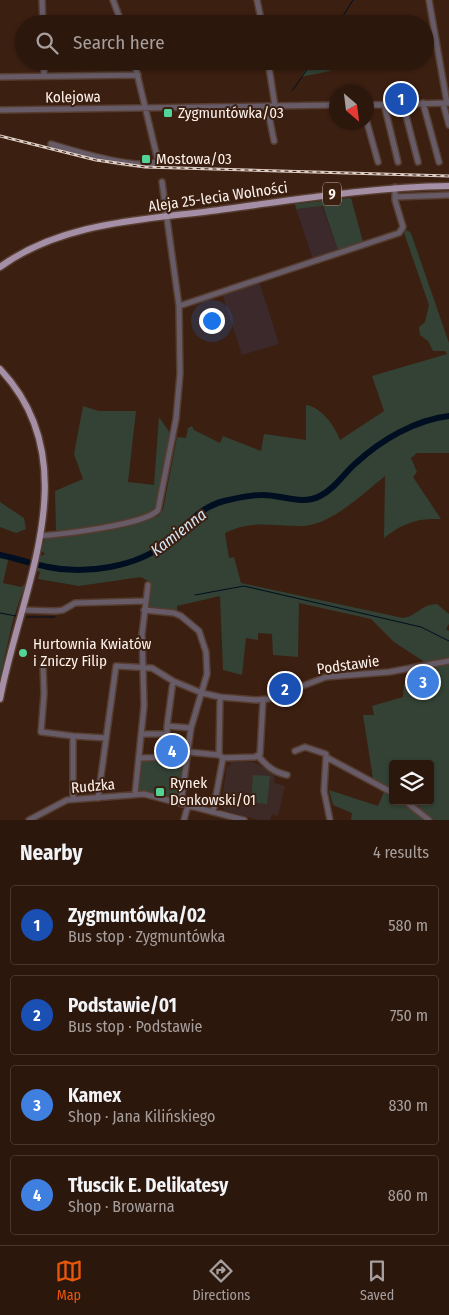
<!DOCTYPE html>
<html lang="en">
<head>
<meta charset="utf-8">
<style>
  body { margin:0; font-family:"Fira Sans Condensed",sans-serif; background:#342016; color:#f1f3f6 }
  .controls { position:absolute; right:15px; bottom:15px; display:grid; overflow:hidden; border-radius:5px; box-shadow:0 1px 4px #0004 }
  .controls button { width:45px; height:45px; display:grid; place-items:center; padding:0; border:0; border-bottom:1px solid #48362e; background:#2c170d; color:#f1f3f6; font:25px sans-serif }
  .compass { position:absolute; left:329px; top:85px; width:45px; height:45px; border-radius:50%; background:#2c170d; box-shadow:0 1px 4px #0004; rotate:152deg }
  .you { position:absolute; left:211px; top:320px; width:18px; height:18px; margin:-12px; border:4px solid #fff; border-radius:50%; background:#1a73e8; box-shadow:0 0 0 8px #1a73e833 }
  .badge { display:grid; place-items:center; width:32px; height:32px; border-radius:50%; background:#ea580c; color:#fff; font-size:16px; font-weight:700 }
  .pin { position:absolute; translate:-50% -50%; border:2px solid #fff; box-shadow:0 1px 5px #0006 }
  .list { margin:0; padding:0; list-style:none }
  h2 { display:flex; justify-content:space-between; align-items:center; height:65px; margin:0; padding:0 20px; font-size:21px }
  h2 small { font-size:16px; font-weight:400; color:#a69f9d }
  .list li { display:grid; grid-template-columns:32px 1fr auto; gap:15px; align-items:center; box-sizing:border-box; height:80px; margin:0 10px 10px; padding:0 10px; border:1px solid #48362e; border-radius:5px }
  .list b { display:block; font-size:19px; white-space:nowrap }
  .list p { margin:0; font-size:16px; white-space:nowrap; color:#a69f9d }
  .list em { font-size:16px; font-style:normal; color:#a69f9d }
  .icon { flex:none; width:28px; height:28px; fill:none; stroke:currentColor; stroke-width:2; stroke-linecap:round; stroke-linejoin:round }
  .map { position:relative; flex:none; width:449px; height:820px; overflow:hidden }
  .search { position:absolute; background:#2c170d; box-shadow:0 1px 4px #0004; left:15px; right:15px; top:15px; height:55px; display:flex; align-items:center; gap:12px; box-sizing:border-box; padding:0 18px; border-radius:28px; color:#a69f9d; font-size:19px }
  .sheet { height:425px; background:#2c170d }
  nav { display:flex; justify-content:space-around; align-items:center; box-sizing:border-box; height:70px; border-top:1px solid #48362e; background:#2c170d; font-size:14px; color:#a69f9d }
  nav a { display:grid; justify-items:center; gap:2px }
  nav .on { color:#ea580c }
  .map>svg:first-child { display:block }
  .industrial { fill:#3c292b }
  .education { fill:#3d2926 }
  .green { fill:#334234; fill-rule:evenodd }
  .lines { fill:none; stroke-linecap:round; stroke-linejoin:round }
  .stream { stroke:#000e21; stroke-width:1 }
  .river { stroke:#000e21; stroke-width:6 }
  .minor-casing { stroke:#563d30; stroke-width:8 }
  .major-casing { stroke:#563d30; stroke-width:9 }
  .minor { stroke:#665b67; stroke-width:5 }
  .major { stroke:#a48fa6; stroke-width:6 }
  .rail-casing { stroke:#dccdc6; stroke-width:3 }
  .rail { stroke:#3b1f11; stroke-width:1; stroke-dasharray:4; stroke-linecap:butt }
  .poi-dot { fill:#52d397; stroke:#3b1f11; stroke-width:2 }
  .labels { text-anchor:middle; stroke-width:4; stroke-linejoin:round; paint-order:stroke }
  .shield { fill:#3b1f11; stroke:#c4b3aa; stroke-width:1 }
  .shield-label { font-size:14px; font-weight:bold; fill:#fef2ec }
  .street-label { font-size:15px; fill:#fef2ec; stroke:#3b1f11 }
  .poi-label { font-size:15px; fill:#fef2ec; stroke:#3b1f11; text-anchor:start }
  .water-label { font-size:16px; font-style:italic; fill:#d3e6f8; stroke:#3b1f11 }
</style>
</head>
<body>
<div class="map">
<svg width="449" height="820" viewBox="0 0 449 820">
  <rect width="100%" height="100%" fill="#3b1f11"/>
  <path class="industrial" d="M322,206L338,250L313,259L296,209Z
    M256,281L260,284L279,344L242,355L222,293L244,288Z"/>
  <path class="education" d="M231,761L253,762L275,773L274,783L285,786L278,816L272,814L270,820H258L224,810L221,805L227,765L230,766Z"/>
  <path class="green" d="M311,61H328L330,71L301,77Z
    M351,198L363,242L338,250L323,206L296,209L295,204Z
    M406,230L410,232L412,236L449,343V453H417L411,458L417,472L413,477L441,519C416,518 403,523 384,538L385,476C364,493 332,524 304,526C274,527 254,519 225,533L229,558L234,557L241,583L403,618C418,616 419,605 437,604L449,614V624L446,629L449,631V658L426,663L394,642L371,619L299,603L298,657L273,655L272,634L258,633V640L246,638L242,675L223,670L220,596L177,606V614L144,610L148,581L141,577L79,586L38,579L40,572L35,570L38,557L45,554L40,550L45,539L96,532L158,516L163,510L177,437L186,438L188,428L192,426L194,430L220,443L223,436L261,451L264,434L306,440V405C321,407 335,426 340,440L384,411L372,376L447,354L445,351H433L428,341L420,335L419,327L425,322L429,305L404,233Z
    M83,406L99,411H136L128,482L154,485L159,417L170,433L158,503C148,525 83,527 60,531L56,530L55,491L83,479L74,454Z
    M0,502L24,518L26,529L16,533L0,527Z
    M0,555L9,556L3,583L21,587L25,584L13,620L0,678Z
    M449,664V820H351L352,813L333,805L329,790L378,806L386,787L373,779L363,715H374L372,706L403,697L404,684L413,682L411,671ZM393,764H430V801H393Z
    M186,757L181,803L135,794L140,758Z
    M253,775L270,776L267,804L251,802Z"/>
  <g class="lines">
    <path class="stream" d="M338,24L353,0
      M292,91L313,61
      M195,595L244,586L421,627L449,641
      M0,613L16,616
      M27,617H55"/>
    <path class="river" d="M0,555C16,558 31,564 48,567C85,575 137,567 166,543C185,528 199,507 224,501C236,498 248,495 261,495C281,494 301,506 320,496C336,488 343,474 356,463C381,440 415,420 449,416"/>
    <g class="minor-casing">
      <path id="minor" d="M42,0L43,24
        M113,0L122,24
        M257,0L262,24
        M429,0L447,103
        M44,61V76
        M268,61L275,106
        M0,77L138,75
        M423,103L439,162
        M443,103L449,125
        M384,104L398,162
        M403,104L418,162
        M366,105L449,103
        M267,106L274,141
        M0,110L336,105
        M366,119L378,162
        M51,144C71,150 140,172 158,161L134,61
        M395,197L449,195
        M179,306L399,233L403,227L395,200V187
        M40,536C62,534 145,525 158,510L176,419L180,374L179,306L162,182
        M22,610L56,611L63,610L75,603L145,601
        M144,610L174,613L181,616L199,631L206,652L207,674L191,728L181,803
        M43,664L44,694L41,732L73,736V799
        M220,697L219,755L223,758
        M167,726L191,728
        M142,734H167
        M73,736L106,738
        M295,751L305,747L326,754V757L393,793
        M188,752L219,755
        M258,756C267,766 273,772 287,775
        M167,757V726L173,681
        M326,757L324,791L330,820
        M140,758L186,757
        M223,758L255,757L260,754L263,700
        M135,794L144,706L142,634L148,585
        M98,798L116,666L152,668L173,681L202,693L220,697L256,700L268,699L326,677L389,672L449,661
        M405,801L429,820
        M213,812L223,758
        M29,820L67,800L144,794L244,820
        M184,820L188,805"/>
    </g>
    <g class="major-casing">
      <path id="major" d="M0,267C65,220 149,220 226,209C300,199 374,187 449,186
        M0,369C90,464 20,590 0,699"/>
    </g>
    <use href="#minor" class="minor"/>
    <use href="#major" class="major"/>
    <g class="rail-casing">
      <path id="rail" d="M0,136L96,160L145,167L449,176"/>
    </g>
    <use href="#rail" class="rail"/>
  </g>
  <g class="poi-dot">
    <rect x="163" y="108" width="10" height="10" rx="2.5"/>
    <rect x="141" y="154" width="10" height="10" rx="2.5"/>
    <circle cx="23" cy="653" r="5"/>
    <rect x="155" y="787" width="10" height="10" rx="2.5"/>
  </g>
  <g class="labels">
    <rect class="shield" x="323" y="182.5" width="18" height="23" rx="4"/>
    <g class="shield-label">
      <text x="332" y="199">9</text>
    </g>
    <g class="street-label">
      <text transform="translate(73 97) rotate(-1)" y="5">Kolejowa</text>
      <text transform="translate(218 197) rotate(-8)" y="5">Aleja 25-lecia Wolności</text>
      <text transform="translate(348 665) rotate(-8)" y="5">Podstawie</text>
      <text transform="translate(93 786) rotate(-5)" y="5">Rudzka</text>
    </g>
    <g class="poi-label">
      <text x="178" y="118">Zygmuntówka/03</text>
      <text x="156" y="164">Mostowa/03</text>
      <text x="33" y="649">Hurtownia Kwiatów<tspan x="33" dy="17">i Zniczy Filip</tspan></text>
      <text x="170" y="788">Rynek<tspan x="170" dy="17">Denkowski/01</tspan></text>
    </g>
    <g class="water-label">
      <text transform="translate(178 532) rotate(-38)" y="6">Kamienna</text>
    </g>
  </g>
</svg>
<div class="controls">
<button><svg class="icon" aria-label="layers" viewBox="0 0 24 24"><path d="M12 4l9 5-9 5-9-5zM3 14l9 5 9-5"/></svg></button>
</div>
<svg class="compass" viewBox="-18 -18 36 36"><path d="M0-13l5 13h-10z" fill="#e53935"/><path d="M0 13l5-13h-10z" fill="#a69f9d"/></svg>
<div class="you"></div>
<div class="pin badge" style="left:401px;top:99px;background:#1a4fb4">1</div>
<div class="pin badge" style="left:285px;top:689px;background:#1a4fb4">2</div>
<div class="pin badge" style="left:423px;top:682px;background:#3f7fe0">3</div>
<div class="pin badge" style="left:172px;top:751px;background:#3f7fe0">4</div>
<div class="search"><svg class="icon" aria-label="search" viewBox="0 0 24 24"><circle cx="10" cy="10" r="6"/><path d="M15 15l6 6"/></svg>Search here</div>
</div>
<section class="sheet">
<h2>Nearby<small>4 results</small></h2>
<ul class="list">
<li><span class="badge" style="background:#1a4fb4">1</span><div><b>Zygmuntówka/02</b><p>Bus stop · Zygmuntówka</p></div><em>580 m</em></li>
<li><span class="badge" style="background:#1a4fb4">2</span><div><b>Podstawie/01</b><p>Bus stop · Podstawie</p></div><em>750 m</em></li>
<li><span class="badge" style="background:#3f7fe0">3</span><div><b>Kamex</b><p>Shop · Jana Kilińskiego</p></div><em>830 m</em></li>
<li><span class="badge" style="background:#3f7fe0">4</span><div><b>Tłuscik E. Delikatesy</b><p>Shop · Browarna</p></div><em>860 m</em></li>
</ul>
</section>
<nav>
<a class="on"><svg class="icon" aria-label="map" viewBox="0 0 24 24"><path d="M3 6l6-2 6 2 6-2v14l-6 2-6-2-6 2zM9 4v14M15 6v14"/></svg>Map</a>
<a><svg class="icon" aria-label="directions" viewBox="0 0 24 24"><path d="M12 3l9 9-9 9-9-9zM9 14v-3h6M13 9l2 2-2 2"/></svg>Directions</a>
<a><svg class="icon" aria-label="saved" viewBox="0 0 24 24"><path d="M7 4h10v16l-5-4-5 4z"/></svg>Saved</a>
</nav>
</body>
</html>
